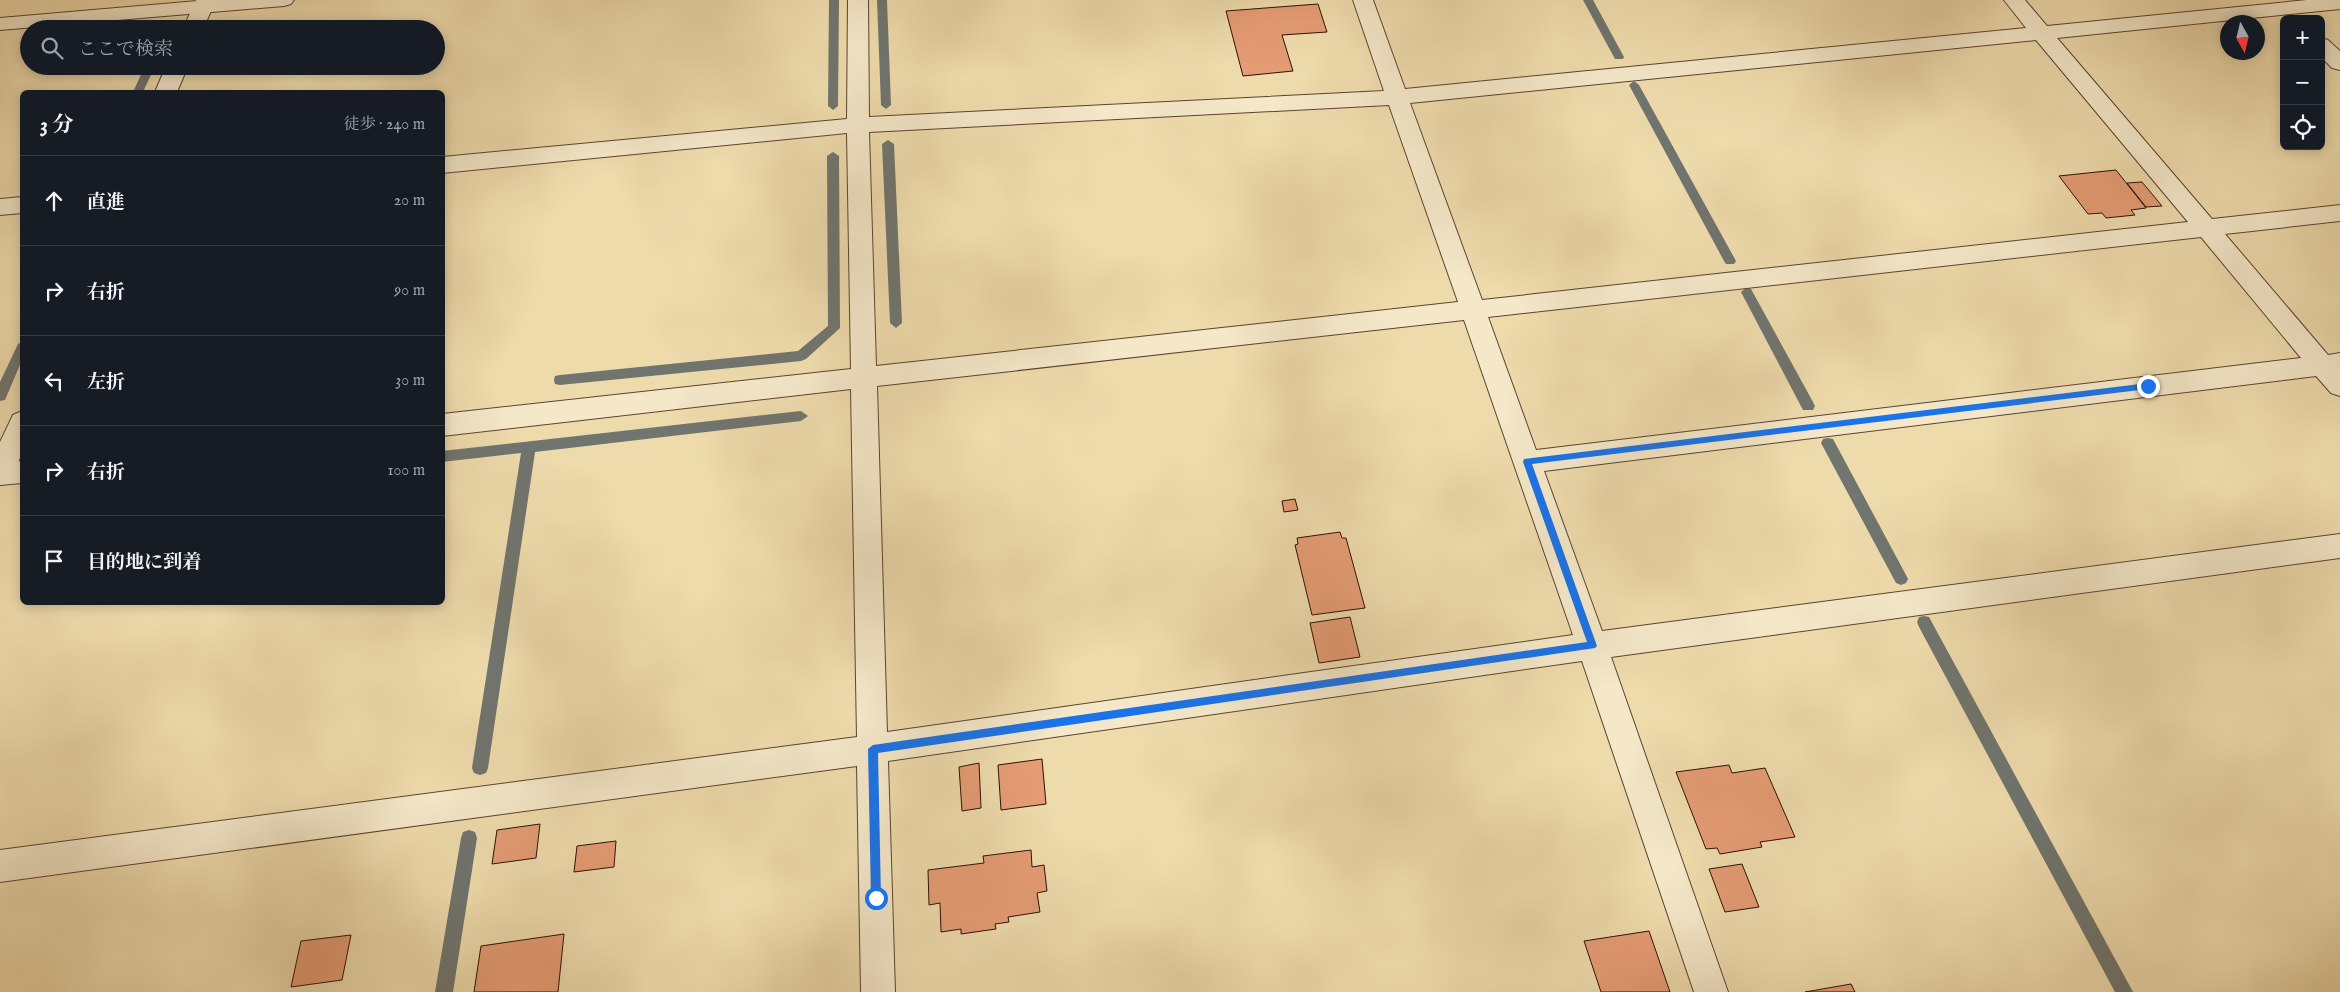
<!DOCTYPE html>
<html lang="ja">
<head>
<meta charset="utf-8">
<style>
  body { margin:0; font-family:"IM FELL English","Noto Serif JP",serif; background:#20242c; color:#f1f3f6 }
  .controls { position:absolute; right:15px; top:15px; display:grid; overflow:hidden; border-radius:8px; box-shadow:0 2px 12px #0003 }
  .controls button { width:45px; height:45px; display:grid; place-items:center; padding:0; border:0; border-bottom:1px solid #363941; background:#171b24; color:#f1f3f6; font:25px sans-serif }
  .compass { position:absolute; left:2220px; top:15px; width:45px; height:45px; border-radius:50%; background:#171b24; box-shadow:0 2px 12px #0003; rotate:172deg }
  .stop { position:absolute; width:15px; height:15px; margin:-11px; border:4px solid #1a73e8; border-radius:50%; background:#fff }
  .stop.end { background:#1a73e8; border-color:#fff; box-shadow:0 1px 5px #0008 }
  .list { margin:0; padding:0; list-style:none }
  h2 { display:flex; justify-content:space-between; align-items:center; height:65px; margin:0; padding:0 20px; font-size:21px }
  h2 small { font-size:16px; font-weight:400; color:#9ea1a6 }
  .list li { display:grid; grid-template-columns:32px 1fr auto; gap:15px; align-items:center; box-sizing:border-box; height:90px; padding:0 20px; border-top:1px solid #363941 }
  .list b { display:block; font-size:19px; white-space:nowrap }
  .list em { font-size:16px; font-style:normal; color:#9ea1a6 }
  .icon { flex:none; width:28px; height:28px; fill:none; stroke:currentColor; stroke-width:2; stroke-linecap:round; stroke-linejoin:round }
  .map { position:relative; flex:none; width:2340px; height:992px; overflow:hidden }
  .search { position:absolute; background:#171b24; box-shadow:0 2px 12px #0003; left:20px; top:20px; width:425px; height:55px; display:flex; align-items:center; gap:12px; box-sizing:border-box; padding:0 18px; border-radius:28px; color:#9ea1a6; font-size:19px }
  .panel { position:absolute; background:#171b24; box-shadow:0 2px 12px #0003; left:20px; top:90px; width:425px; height:515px; border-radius:8px }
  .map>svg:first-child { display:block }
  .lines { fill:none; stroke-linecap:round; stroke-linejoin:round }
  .stream { fill:#70756f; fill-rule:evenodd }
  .building { fill:#e59c74; stroke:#2c1007 }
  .minor-casing { stroke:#5c4330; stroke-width:2 }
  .tertiary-casing { stroke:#5c4330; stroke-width:2 }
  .minor { fill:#f4e8c9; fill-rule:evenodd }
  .tertiary { fill:#f4e8c9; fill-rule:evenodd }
  .route { fill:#1a73e8 }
</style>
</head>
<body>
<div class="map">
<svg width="2340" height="992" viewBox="0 0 2340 992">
  <rect width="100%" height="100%" fill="#eedbac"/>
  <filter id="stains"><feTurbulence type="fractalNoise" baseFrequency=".004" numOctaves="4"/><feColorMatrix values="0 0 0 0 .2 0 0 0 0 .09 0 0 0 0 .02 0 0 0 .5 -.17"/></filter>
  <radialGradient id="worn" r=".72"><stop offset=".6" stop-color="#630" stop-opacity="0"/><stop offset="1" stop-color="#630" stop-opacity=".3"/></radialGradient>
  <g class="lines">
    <path class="stream" d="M829,0H839L838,106L833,110L828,106Z
      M877,0H887L891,105L886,109L881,105Z
      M1583,0H1593L1624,57L1623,59H1615Z
      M145,66H155L143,92H133Z
      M1634,81L1639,85L1736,261L1734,264H1726L1724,261L1629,85Z
      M888,140L894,144L902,323L896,328L890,323L882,144Z
      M833,152L839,156L840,328L806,359L801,361L560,385L555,384L554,380L555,376L560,375L798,351L828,326L827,156Z
      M1747,287L1751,289L1813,402L1815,406L1813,410H1803L1741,292Z
      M22,342V360L5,400L0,401V382L18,344Z
      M801,411L808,416L801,421L535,452L488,768L486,773L480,775L474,773L472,768L521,453L442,462V451Z
      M1828,438L1833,439L1906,575L1908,579L1906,583L1901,585L1896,583L1821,443L1823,439Z
      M1924,616L1929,617L2133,992H2115L1919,627L1917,622L1919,617Z
      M469,830L475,832L477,838L453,992H435L461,838L463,832Z"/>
  </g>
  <path class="building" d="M1318,4L1327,32L1282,35L1293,71L1243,76L1226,11Z
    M2116,170L2146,208L2131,210L2135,215L2106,218L2102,213L2088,214L2059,176Z
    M2142,182L2162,206L2146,207L2127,183Z
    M1295,499L1298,510L1284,512L1282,501Z
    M1340,532L1342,538H1346L1365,608L1312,615L1295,545L1298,544L1297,538Z
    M1350,617L1360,657L1319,663L1310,623Z
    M1042,759L1046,804L1001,810L998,765Z
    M979,763L981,808L962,811L959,767Z
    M1729,765L1732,773L1765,768L1795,837L1760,842L1762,847L1720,854L1717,848L1706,849L1676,772Z
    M540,824L536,858L492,864L497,830Z
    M616,841L614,867L574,872L577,846Z
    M1031,850L1032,867L1044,865L1047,891L1037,893L1040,912L1008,917L1009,922L995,924L996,929L961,934V929L941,932L940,903L929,905L928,870L984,863L983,856Z
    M1742,864L1759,907L1725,912L1709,869Z
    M1649,931L1670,992H1601L1584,941Z
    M564,934L558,992H474L481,946Z
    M351,935L342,980L291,987L301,941Z
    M1851,984L1855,992H1805Z"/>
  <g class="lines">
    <g class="minor-casing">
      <path id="minor" d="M209,0H294L291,4L284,6L0,30V18Z
        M848,0H868L869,117L1384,91L1353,0H1373L1405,89L2026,28L2004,0H2025L2047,26L2307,0H2340V9L2057,38L2212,219L2340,205V221L2225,234L2328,355L2340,353V396L2331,393L2316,376L1544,471L1602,631L2340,534V558L1611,657L1728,992H1694L1582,661L888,761L895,992H861L857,766L0,882V850L857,737L851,389L442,436V414L851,369L847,133L442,173V157L847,119ZM2036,40L2188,222L1482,300L1410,103ZM1389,105L1458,302L876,366L869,132ZM2201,237L2301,358L1536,450L1488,317ZM1464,320L1573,635L887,732L877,386Z
        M2321,38L2328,40L2340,51V70L2332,68L2321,57Z
        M22,197V213L0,215V199Z
        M22,461V483L0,485V463Z"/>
    </g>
    <g class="tertiary-casing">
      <path id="tertiary" d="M196,0H216L203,29H183Z
        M166,66H188L177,92H155Z
        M22,411V453L10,482L0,485V442L13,415Z"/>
    </g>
    <use href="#minor" class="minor"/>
    <use href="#tertiary" class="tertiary"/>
  </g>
  <path class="route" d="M2148,383L2151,386L2148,389L1532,464L1597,646L1595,648L878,753L881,898L876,903L871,898L868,749L873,745L1587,642L1523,462L1524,459Z"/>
  <rect width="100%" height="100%" filter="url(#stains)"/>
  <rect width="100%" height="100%" fill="url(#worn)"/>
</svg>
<div class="controls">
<button>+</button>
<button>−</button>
<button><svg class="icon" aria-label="locate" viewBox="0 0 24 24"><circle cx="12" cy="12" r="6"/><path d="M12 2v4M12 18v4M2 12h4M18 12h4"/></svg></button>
</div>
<svg class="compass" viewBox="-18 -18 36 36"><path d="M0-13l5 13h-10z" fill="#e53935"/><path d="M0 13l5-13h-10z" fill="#9ea1a6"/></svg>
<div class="stop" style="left:876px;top:898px"></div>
<div class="stop end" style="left:2148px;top:386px"></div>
<div class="search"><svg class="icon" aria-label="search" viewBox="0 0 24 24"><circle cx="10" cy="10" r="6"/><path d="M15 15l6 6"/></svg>ここで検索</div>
<section class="panel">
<h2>3 分<small>徒歩 · 240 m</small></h2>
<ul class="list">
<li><svg class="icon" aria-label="ahead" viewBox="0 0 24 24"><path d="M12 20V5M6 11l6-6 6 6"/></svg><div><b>直進</b></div><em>20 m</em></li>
<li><svg class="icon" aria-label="right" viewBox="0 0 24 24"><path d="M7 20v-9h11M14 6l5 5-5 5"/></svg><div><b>右折</b></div><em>90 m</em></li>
<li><svg class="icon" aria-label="left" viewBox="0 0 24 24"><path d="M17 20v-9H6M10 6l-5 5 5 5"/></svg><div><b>左折</b></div><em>30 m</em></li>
<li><svg class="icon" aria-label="right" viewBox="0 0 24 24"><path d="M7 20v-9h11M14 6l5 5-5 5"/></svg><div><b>右折</b></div><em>100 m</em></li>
<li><svg class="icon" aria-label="arrive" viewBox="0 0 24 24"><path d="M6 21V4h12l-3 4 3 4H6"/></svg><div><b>目的地に到着</b></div></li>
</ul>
</section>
</div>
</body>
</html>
